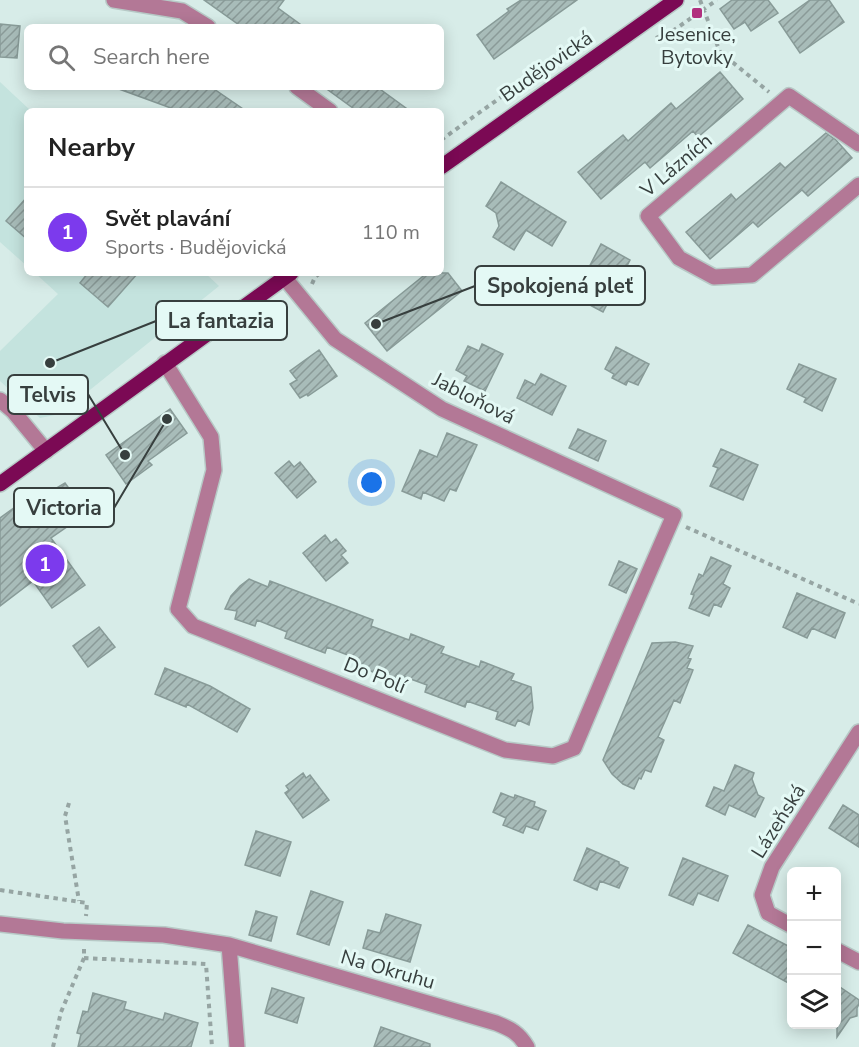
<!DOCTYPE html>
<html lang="en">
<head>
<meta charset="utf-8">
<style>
  body { margin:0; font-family:"Nunito Sans",sans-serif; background:#f6f6f6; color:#222 }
  .controls { position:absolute; right:18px; bottom:18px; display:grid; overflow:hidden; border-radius:9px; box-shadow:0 3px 15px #0003 }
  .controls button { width:54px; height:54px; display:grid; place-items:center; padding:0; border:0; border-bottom:2px solid #e0e0e0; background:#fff; color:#222; font:30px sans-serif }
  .you { position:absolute; left:372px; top:483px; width:21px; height:21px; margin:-15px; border:4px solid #fff; border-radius:50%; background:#1a73e8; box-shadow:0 0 0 9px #1a73e833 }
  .badge { display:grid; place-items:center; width:39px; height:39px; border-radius:50%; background:#7c3aed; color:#fff; font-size:20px; font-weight:700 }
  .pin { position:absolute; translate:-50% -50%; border:3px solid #fff; box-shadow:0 2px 6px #0006 }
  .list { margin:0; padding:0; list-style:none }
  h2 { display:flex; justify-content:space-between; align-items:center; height:78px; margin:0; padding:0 24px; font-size:26px }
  h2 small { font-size:20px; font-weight:400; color:#767676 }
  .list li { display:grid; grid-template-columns:39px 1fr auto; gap:18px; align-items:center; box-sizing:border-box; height:90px; padding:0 24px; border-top:2px solid #e0e0e0 }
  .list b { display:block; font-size:22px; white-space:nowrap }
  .list p { margin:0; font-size:20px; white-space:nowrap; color:#767676 }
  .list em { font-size:20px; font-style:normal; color:#767676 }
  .icon { flex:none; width:33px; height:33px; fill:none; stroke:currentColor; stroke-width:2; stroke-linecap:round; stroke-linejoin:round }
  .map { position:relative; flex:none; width:859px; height:1047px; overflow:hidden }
  .search { position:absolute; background:#fff; box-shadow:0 3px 15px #0003; left:24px; top:24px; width:420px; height:66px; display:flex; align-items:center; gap:15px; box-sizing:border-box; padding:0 21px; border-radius:9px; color:#767676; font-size:22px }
  .panel { position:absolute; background:#fff; box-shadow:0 3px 15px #0003; left:24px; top:108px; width:420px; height:168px; border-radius:9px }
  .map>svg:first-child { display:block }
  .built { fill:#c4e3de }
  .building { fill:url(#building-hatch); stroke:#889b98; stroke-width:1.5 }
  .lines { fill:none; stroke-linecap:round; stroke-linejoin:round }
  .minor-casing { stroke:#b7c9c6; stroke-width:18 }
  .major-casing { stroke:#b7c9c6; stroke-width:18 }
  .path { stroke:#96a5a3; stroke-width:4; stroke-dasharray:4.5 4.5; stroke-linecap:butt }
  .minor { stroke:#b37896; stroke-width:15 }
  .major { stroke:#7b0954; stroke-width:15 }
  .poi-dot { fill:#b1317f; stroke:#e4f9f5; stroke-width:2 }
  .labels { text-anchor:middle; stroke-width:6; stroke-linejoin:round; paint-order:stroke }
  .poi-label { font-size:20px; fill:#373f3e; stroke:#e4f9f5 }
  .street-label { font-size:20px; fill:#373f3e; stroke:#e4f9f5 }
  .leader { fill:none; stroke:#373f3e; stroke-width:2 }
  .callout-dot { fill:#373f3e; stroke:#e4f9f5; stroke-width:2 }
  .callout { fill:#e4f9f5; stroke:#373f3e; stroke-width:2 }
  .callout-label { font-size:21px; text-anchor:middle; font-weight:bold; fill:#373f3e }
</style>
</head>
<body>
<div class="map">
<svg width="859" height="1047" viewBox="0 0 859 1047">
  <defs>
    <pattern id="building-hatch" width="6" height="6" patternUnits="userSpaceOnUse" patternTransform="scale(1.5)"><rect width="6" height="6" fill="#a8bcb9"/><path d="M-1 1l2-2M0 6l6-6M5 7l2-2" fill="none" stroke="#8a9a98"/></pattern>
  </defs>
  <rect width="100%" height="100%" fill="#d7ece8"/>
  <path class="built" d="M0,82L31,111H27V266L0,242Z
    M35,273H205L219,286L60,414L40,418L0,381V351L58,294Z"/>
  <path class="building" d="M204,0H284L278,8L304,27H242Z
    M521,0H577L494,59L477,35L509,11L507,9Z
    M732,0H768L778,13L751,31L745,22L734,29L720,9Z
    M810,0H829L844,22L800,53L779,22Z
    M0,24L20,26L17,58L0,57Z
    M720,72L743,99L698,137L693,131L650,168L645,162L601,199L578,172L623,135L628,141L671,103L676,109Z
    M120,87H211L246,111H179L119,89Z
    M324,87H377L410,111H357Z
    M826,133L836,140L852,158L808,196L802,190L758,227L753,222L710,259L686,232L731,194L736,200L780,163L785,168Z
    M501,182L566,222L552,246L526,230L514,250L493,237L499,226L496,213L486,206Z
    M27,197V239L6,221Z
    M601,244L630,260L603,312L584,302L593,285L583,279Z
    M88,273H138L108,307L80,283Z
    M427,273H448L462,291L387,351L365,323Z
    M482,344L503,354L485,391L464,381L467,376L456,370L468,346L479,351Z
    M616,347L649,364L638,385L628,381L626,385L612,378L614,374L605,369Z
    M319,350L337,376L308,396L307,394L300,398L290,384L297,380L290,371Z
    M799,364L836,379L822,411L804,402L806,398L787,389Z
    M541,374L566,386L552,415L517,398L525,380L535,385Z
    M170,409L187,433L148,461L152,465L126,484L106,455Z
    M578,429L606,441L598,461L569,448Z
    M447,433L477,445L456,491L450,489L444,501L423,492L421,499L402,491L420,450L437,457Z
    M721,449L758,465L743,500L710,486L718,468L713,466Z
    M289,461L294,467L300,462L316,482L297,498L275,473Z
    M65,483L87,513L51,538L85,585L52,608L33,581L0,606V518L22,502L27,509L46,496L47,492L51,489H55Z
    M325,535L331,543L336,539L346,551L341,555L348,563L326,581L303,553Z
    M711,557L731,566L723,584L730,588L721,607L714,604L709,616L689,608L694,595L691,594L699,574L703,576Z
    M619,561L637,569L626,593L609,585Z
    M249,579L268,587L270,581L373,620L371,626L409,640L411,634L444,647L441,653L479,667L481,661L514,674L511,680L531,687L533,708L529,725L518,720L515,726L496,719L498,712L467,701L465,707L425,692L427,685L397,674L394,680L355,665L358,659L327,647L325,653L285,638L287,632L257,620L255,626L235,619L237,611L225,609L231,596L240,586Z
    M797,593L845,613L835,638L812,628L807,638L783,627Z
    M99,627L115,647L88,667L73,646Z
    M675,642L693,646L688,658L691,659L687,668L693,670L680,703L674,700L666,719L658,737L664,740L651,772L645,770L641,779L639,778L634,789L623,784L612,774L603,760L652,643Z
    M165,668L210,686L250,709L237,732L187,704L186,707L155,694Z
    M735,765L754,773L752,779L758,795L764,798L755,817L729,805L725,815L706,806L714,787L724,791Z
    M303,773L306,778L310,775L329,800L303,818L285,793L289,790L286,786Z
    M501,793L514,798L515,795L535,802L534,806L546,811L538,830L526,826L523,833L503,825L506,818L493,812Z
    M843,805L859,815V847L829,828Z
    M256,831L291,842L280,876L245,865Z
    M587,848L619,862V864L628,868L619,888L600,881L597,890L574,880Z
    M683,858L728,876L718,901L698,893L693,905L669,895Z
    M311,891L343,902L329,945L297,934Z
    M256,911L277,917L271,941L249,935Z
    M386,914L421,925L410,962L363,948L368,930L380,933Z
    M748,925L792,948V985L733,953Z
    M837,985L859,1000V1004L857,1008V1016L850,1018L837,1037Z
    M272,988L304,998L297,1023L265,1013Z
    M93,993L126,1002L124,1009L163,1020L165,1013L198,1023L191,1047H78L81,1034L77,1033L83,1011L88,1012Z
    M381,1027L430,1044V1047H374Z"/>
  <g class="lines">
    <g class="minor-casing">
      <path id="minor" d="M114,0L182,11L208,27
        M297,87L330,111
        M859,144L789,96L648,216L679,258L714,277L752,275L859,185
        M165,363L211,437L214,470L178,609L193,626L505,750L553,756L574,748L617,646L674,515L442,409L335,339L284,277
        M0,400L13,411L46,451
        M0,924L63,931L164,935L229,945L496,1023C511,1029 519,1033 527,1047
        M792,926L768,913L762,895L772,867L859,732
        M229,945L237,1047
        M836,950L859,962"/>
    </g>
    <g class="major-casing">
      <path id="major" d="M441,167L676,0
        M0,484L291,273"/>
    </g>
    <path class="path" d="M700,0L720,52L769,92
      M656,38L674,30L717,0
      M441,140L511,90L523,86
      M312,284L315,277L320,273
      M686,527L859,604
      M69,803L65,816L79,901
      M0,890L87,903L86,916
      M84,949V958L206,964L212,1047
      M53,1047L61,1012L84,958"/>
    <use href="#minor" class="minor"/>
    <use href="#major" class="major"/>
  </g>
  <rect class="poi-dot" x="691" y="7" width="12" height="12" rx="3"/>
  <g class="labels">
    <g class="poi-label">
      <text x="697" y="41">Jesenice,<tspan x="697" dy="23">Bytovky</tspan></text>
    </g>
    <g class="street-label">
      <text transform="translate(546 66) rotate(-35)" y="7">Budějovická</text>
      <text transform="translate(676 165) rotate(-40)" y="7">V Lázních</text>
      <text transform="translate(474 398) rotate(27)" y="7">Jabloňová</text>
      <text transform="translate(375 675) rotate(22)" y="7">Do Polí</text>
      <text transform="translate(778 821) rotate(-58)" y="7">Lázeňská</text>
      <text transform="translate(388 969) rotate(16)" y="7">Na Okruhu</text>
    </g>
  </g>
  <path class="leader" d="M376 324L475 286M50 363L156 321M125 455L88 394M167 419L114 508"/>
  <g class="callout-dot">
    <circle cx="376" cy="324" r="6"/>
    <circle cx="50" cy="363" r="6"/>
    <circle cx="125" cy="455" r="6"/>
    <circle cx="167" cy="419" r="6"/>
  </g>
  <g class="callout">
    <rect x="475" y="266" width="170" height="39" rx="6"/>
    <rect x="156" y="301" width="131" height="39" rx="6"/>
    <rect x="8" y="375" width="80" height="39" rx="6"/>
    <rect x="14" y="488" width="100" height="39" rx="6"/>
  </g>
  <g class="callout-label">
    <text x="560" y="293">Spokojená pleť</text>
    <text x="221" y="328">La fantazia</text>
    <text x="48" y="402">Telvis</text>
    <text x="64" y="515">Victoria</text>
  </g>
</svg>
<div class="controls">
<button>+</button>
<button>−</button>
<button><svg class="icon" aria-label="layers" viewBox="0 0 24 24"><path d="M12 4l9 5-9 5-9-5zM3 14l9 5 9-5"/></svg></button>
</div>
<div class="you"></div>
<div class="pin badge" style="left:45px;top:564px">1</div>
<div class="search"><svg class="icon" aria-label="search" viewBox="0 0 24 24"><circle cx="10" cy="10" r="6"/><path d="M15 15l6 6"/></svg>Search here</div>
<section class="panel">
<h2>Nearby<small></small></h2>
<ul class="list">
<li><span class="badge">1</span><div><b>Svět plavání</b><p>Sports · Budějovická</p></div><em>110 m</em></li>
</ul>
</section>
</div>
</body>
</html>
